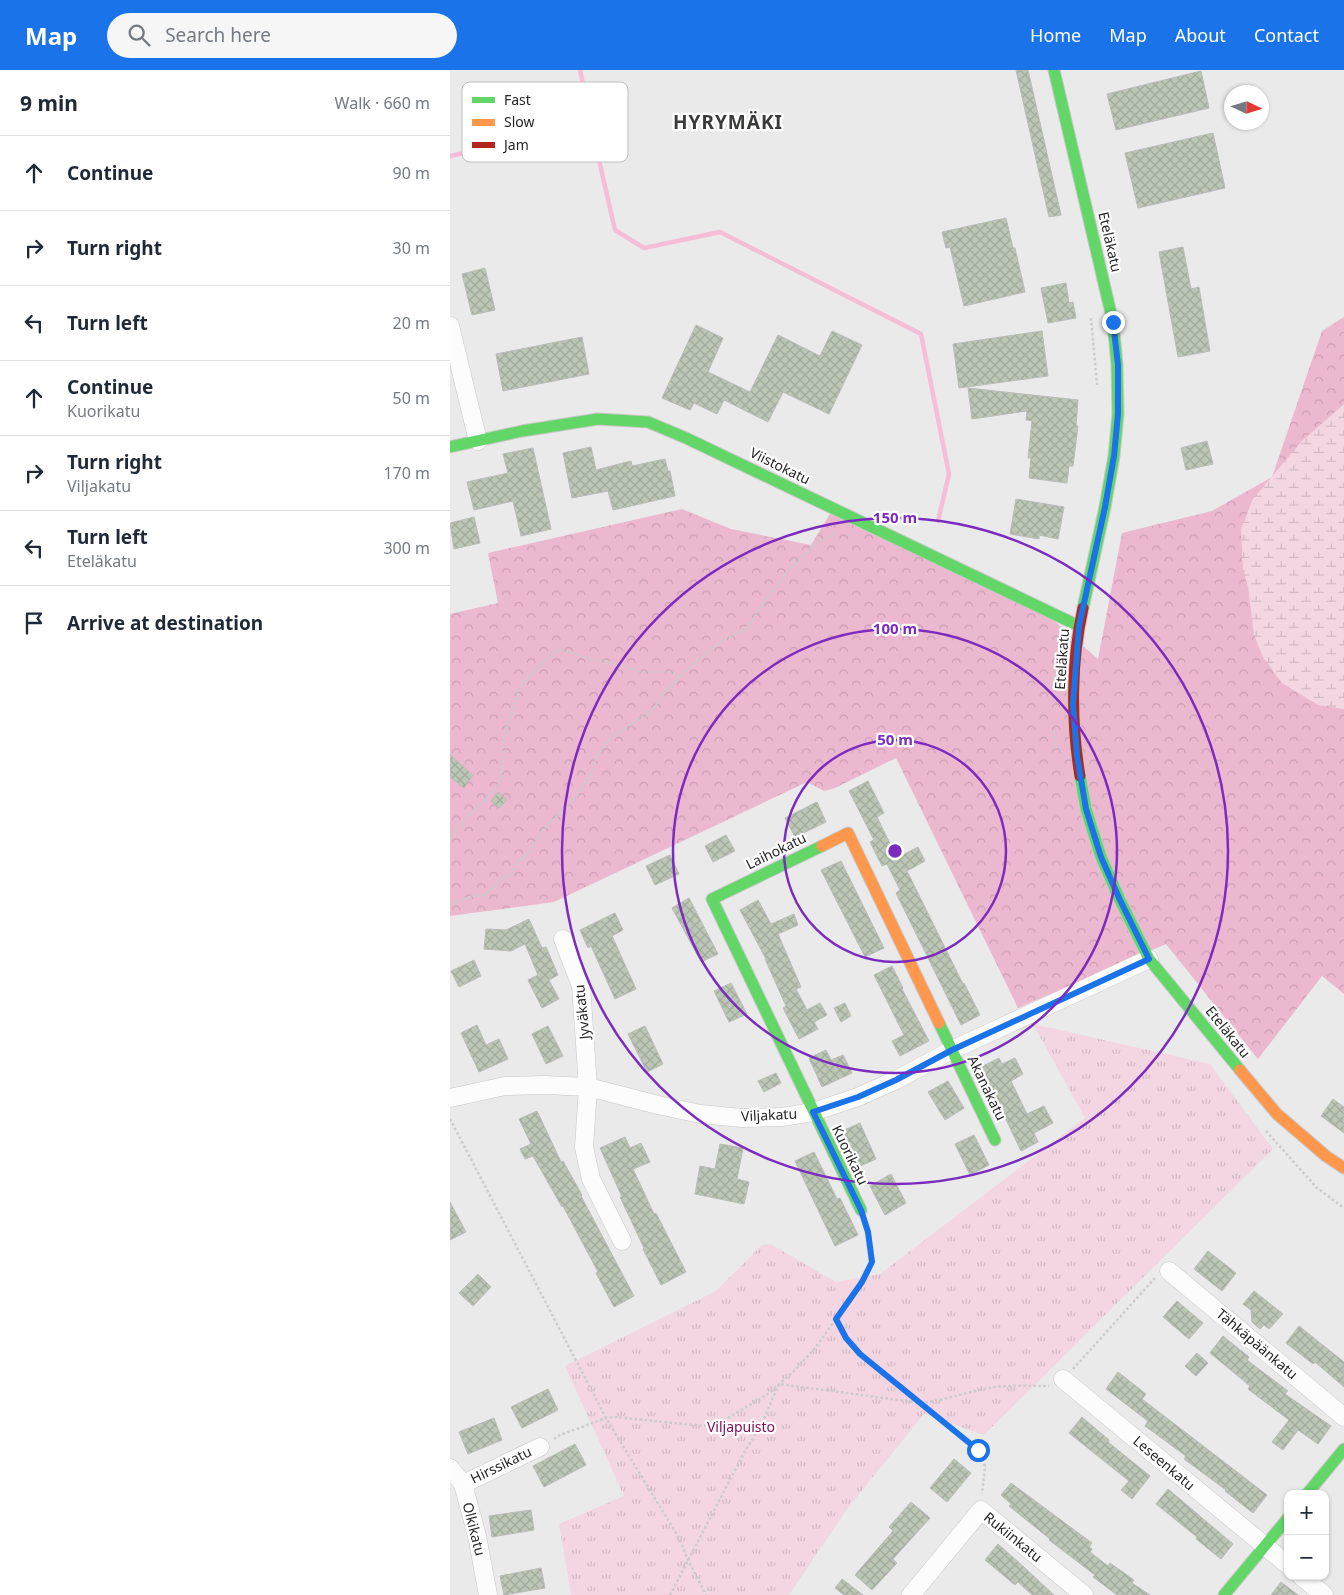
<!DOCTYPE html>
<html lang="en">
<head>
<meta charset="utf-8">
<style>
  body { margin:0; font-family:"Noto Sans",sans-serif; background:#f6f6f7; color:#1f2937 }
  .controls { position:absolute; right:15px; bottom:15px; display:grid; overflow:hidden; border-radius:10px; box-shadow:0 1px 4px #0004 }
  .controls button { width:45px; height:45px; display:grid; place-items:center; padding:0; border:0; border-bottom:1px solid #e0e1e3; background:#fff; color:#1f2937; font:25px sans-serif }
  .compass { position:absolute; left:774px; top:15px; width:45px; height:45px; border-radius:50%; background:#fff; box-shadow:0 1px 4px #0004; rotate:94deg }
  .stop { position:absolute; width:15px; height:15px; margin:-11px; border:4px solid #1a73e8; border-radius:50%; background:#fff }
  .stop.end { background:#1a73e8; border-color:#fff; box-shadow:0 1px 5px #0008 }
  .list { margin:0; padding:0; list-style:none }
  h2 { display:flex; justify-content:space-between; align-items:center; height:65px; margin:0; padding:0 20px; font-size:21px }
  h2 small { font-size:16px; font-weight:400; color:#747a83 }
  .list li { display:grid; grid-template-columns:32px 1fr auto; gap:15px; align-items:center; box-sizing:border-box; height:75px; padding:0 20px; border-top:1px solid #e0e1e3 }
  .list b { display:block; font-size:19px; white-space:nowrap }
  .list p { margin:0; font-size:16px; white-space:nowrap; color:#747a83 }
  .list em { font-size:16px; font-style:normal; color:#747a83 }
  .icon { flex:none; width:28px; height:28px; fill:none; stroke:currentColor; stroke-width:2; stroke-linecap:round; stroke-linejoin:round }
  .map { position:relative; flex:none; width:894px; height:1525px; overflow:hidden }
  header { display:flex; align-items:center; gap:30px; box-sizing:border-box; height:70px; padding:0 25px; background:#1a73e8; color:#fff }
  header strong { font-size:24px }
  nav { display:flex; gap:28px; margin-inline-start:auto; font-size:18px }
  .search { width:350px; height:45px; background:#f6f6f7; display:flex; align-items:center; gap:12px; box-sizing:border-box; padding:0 18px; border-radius:28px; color:#747a83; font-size:19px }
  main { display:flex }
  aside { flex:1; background:#fff }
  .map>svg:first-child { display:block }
  .forest { fill:url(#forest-crowns) }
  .wetland { fill:url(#wetland-marsh) }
  .park { fill:url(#park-tufts) }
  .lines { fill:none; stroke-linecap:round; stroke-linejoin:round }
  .stream { stroke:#f5bed6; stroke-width:4.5 }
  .building { fill:url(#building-cross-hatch); stroke:#babbba }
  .street-casing { stroke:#c7c8c7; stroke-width:19 }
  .fast-casing { stroke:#c7c8c7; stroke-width:13 }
  .slow-casing { stroke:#c7c8c7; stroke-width:13 }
  .jam-casing { stroke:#c7c8c7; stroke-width:13 }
  .path { stroke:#cacbca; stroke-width:2.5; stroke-dasharray:2.5 2.5; stroke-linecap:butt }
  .street { stroke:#fcfcfc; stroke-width:18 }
  .fast { stroke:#63d668; stroke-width:11 }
  .slow { stroke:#ff974d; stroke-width:11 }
  .jam { stroke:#b3261e; stroke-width:11 }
  .route { stroke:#1a73e8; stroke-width:6 }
  .ring { fill:none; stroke:#7b2cbf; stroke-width:2.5 }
  .labels { text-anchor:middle; stroke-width:4.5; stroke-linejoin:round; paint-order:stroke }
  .street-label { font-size:14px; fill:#262726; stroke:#fff }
  .park-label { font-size:14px; fill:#831054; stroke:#fff }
  .district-label { font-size:19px; font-weight:bold; letter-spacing:1px; fill:#393b39; stroke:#fff }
  .key { fill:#fff; stroke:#bebebe; stroke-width:1 }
  .key-label { font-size:14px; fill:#262726 }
  .centre { fill:#7b2cbf; stroke:#fff; stroke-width:2.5 }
  .ring-label { font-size:15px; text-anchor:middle; font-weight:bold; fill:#7b2cbf; stroke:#fff; stroke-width:4.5; stroke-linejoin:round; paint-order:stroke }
</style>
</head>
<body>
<header>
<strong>Map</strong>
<div class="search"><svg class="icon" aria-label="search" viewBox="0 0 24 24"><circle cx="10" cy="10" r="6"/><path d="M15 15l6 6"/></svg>Search here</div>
<nav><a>Home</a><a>Map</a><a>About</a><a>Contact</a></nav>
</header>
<main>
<aside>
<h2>9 min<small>Walk · 660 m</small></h2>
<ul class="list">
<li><svg class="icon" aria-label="ahead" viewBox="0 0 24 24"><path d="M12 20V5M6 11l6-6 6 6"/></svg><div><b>Continue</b></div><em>90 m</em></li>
<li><svg class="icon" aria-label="right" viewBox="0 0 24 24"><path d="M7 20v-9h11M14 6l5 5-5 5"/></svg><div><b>Turn right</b></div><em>30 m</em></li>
<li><svg class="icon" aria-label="left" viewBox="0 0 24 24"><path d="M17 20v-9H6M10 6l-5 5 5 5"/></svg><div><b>Turn left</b></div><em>20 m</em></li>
<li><svg class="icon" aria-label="ahead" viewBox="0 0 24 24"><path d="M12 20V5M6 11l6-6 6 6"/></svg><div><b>Continue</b><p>Kuorikatu</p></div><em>50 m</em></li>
<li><svg class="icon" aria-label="right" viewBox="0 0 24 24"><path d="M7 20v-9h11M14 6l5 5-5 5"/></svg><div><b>Turn right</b><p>Viljakatu</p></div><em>170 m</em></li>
<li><svg class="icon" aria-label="left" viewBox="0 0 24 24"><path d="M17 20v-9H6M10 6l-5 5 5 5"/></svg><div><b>Turn left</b><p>Eteläkatu</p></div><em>300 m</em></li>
<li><svg class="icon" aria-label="arrive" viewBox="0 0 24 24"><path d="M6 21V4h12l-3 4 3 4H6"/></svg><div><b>Arrive at destination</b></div></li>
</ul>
</aside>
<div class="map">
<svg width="894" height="1525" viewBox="0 0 894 1525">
  <defs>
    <pattern id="forest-crowns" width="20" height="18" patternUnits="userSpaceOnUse" patternTransform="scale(1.25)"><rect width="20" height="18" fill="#ecb8d0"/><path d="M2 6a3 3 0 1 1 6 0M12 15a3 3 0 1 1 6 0" fill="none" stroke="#ca9eb2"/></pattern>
    <pattern id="wetland-marsh" width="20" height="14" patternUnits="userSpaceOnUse" patternTransform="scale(1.25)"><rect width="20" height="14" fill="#f4d6e2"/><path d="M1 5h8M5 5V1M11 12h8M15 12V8" fill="none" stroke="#d1b8c2"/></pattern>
    <pattern id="park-tufts" width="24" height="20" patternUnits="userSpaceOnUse" patternTransform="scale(1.25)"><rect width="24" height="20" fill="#f4d6e2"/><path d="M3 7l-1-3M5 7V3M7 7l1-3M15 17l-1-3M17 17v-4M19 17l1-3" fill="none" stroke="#d1b8c2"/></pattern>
    <pattern id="building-cross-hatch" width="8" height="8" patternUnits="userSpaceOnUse" patternTransform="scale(1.25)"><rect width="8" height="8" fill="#bcc6b5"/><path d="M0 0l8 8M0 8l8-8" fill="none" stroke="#a1aa9c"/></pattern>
  </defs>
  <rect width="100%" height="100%" fill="#e9eae9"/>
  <path class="forest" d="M894,247V924L872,906L808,989L716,874L568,938L446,688L385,718L374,721L357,712L104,832L0,846V544L48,533L38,483L232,439L281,459L361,475L380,444L601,548L648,589L672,463L762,441L822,407L872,261Z"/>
  <path class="wetland" d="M894,334V639L868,635L832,613L813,587L804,565L798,517L793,500L791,459L803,429L851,372Z"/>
  <path class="park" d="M583,954L760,994L823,1079L534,1365L474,1344L397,1439L339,1525H121L109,1454L174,1426L115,1296L266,1221L312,1175L320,1174L386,1212L430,1204L635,1048Z"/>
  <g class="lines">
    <path class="stream" d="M115,60L136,28L130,0
      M0,86L115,60L146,77L165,160L194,178L270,162L471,264L499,404L488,451"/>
  </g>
  <path class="building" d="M566,0H578L611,145L599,147Z
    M751,1L759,38L666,60L657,24Z
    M763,63L775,118L688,138L675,83Z
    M556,148L563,178H565L575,222L514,236L500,177L496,178L492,162Z
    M733,177L741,219L749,217L760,281L728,287L709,182Z
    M35,198L45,240L22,245L12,204Z
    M616,213L619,233L623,232L626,248L598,253L591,218Z
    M246,255L273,268L258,302L300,322L328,265L370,286L382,261L412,275L379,344L333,322L318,352L274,330L267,344L244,333L240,340L212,328Z
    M592,261L598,306L509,318L503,274Z
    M132,267L139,304L53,321L46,284Z
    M518,318L628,330L626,356H628L623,396H619L617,413L579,408L581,388H578L582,351L576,350L577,341L522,349Z
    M757,371L763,394L736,400L731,378Z
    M141,377L146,400L181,391L182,396L215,389L218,401H220L225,426L163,440L158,421L122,428L113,383Z
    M83,378L101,459L71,466L63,431L24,440L17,412L58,403L53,384Z
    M566,429L614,437L608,469L589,465V469L560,464Z
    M24,447L30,473L4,479L0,453Z
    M0,685L23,705L14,718L0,707Z
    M418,711L434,743L427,747L447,788L468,777L475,791L457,801L513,914L514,913L530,945L511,955L446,823L450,820L437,794L432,796L420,772L424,770L399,721Z
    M48,722L57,730L49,738L41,731Z
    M367,732L376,752L345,767L335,748Z
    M276,765L285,781L263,792L255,776Z
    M220,785L229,804L205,815L196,796Z
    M391,791L434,878L415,887L371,800Z
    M239,828L268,884L251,892L222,838Z
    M308,830L321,854L344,844L348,855L328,864L351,917L346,919L357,940L370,933L377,945L364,952L368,959L349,969L333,938L336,936L315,889H316L290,840Z
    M165,843L173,860L162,866L186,919L165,929L141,876L138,878L130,860Z
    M79,849L92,878L96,877L108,905L99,910L109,929L92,938L78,910L88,905L75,874L61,881L34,879L36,859L56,860Z
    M24,890L31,906L9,917L1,901Z
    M442,896L453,918L452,919L479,971L450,986L442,971L454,965L424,905Z
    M281,913L297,944L279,952L264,921Z
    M395,933L401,946L391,952L384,938Z
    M27,955L36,975L49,969L58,989L29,1002L11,963Z
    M98,956L113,986L96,994L82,964Z
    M195,956L213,994L197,1002L178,964Z
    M376,980L381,990L393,985L402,1003L372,1017L359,988Z
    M549,988L552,994L565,988L573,1004L561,1011L577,1044L594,1036L603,1053L584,1063L588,1072L571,1081L531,997Z
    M326,1003L331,1013L314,1022L308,1011Z
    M498,1011L514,1038L495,1050L478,1022Z
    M883,1029L894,1037V1063L871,1046Z
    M87,1041L111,1092L113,1091L132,1125L131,1126L184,1226L164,1237L146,1203L148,1202L113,1136L112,1137L83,1086L75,1089L70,1079L81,1074L69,1049Z
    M410,1053L426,1089L406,1098L390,1062Z
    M524,1065L539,1095L520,1105L505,1074Z
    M175,1067L180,1078L191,1073L200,1092L183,1099L204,1144L206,1143L236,1202L211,1215L193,1179L194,1178L170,1127H172L150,1078Z
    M270,1074L293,1078L287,1109L299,1112L294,1134L245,1124L250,1096L265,1099Z
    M364,1082L387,1129L390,1128L408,1165L385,1176L345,1091Z
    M441,1104L456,1133L435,1145L420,1116Z
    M0,1132L16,1162L0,1170Z
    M758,1181L786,1203L772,1221L744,1199Z
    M28,1204L41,1217L23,1236L9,1223Z
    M804,1221L833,1244L819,1259L814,1255L810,1259L802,1252L801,1240L793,1234Z
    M727,1231L753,1253L739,1269L713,1247Z
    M849,1256L894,1292V1317L865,1292L863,1294L836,1273Z
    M773,1266L799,1287L797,1290L838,1321L835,1324L881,1356L868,1374L848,1360L833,1380L822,1372L839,1350L798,1319L800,1316L760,1283Z
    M747,1283L758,1293L746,1306L735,1296Z
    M668,1302L696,1324L692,1329L817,1425L803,1443L775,1421L776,1420L734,1389L736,1386L695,1356L698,1351L656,1319Z
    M98,1319L108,1340L72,1358L61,1337Z
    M632,1347L659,1370L658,1372L700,1406L682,1429L671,1420L679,1411L619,1363Z
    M44,1348L52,1370L18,1384L9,1362Z
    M125,1374L136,1395L94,1417L83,1396Z
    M504,1389L521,1403L497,1432L480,1418Z
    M561,1413L642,1473L639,1477L642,1479L640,1482L658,1496L660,1493L684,1510L682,1513L700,1525H667L643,1507L645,1505L599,1470L600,1469L559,1436L561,1434L551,1425Z
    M718,1419L783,1474L771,1489L746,1469L747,1467L706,1434Z
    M461,1432L480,1448L443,1489L447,1493L422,1520L405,1505L443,1461L439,1457Z
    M81,1440L84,1460L42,1467L39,1446Z
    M548,1474L575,1498L604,1525H582L568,1512L565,1515L535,1490Z
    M91,1498L95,1518L54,1525L50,1506Z
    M392,1509L413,1525H394L385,1518Z
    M831,1512L848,1525H821Z"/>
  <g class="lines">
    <g class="street-casing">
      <path id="street" d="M0,256L28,371
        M113,869L131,916L138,1017L134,1077L141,1109L172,1171
        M0,1028L55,1016L95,1015L138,1017L208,1035L250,1044L292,1048L332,1047L363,1042L408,1027L446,1010L502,980L699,889
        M719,1201L894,1347
        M613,1309L838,1495
        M0,1398L13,1414L27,1466L38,1525
        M13,1414L90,1377
        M851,1506L874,1525
        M461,1525L531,1440L634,1525"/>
    </g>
    <g class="fast-casing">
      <path id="fast" d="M604,0L663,252L667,295L668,344L664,386L655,437L633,538
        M0,377L72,361L148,349L198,352L236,368L629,556
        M630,706L636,739L651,787L670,830L699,889L790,1000
        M372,776L262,829L411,1140
        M489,953L545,1070
        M857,1424L894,1379
        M774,1525L838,1448"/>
    </g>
    <g class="slow-casing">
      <path id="slow" d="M372,776L398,763L489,953
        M790,1000L827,1044L876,1086L894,1098"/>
    </g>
    <g class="jam-casing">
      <path id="jam" d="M630,706C621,652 621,592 633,538"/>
    </g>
    <path class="path" d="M641,248L647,315
      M604,618L605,599
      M604,661L606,678
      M0,769L14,751L44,720L52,705L55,663L69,621L76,610L105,582L110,579L144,590H151L163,593L192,602H221L230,606
      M0,834L25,825L32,826L39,822L52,809L62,804L67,792L81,782L87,766L124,729L138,711L147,686L158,670L192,647L198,645L203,639L213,624L246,592L272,571L295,560L337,502L370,470L381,466L387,461
      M0,1049L156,1348L229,1468L238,1490L256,1525
      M816,1061L867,1118L894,1138
      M386,1249L396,1268L410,1285L528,1380L535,1396L532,1424
      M623,1299L705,1208
      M104,1369L110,1365L156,1348L166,1347L254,1356L276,1349L318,1324L343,1302L366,1277L412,1212L422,1192L417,1158
      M220,1525L293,1385L313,1351L329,1314L471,1333C496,1330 520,1321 544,1317C562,1315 581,1316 599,1316"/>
    <use href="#street" class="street"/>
    <use href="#fast" class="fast"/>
    <use href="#slow" class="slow"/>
    <use href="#jam" class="jam"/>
  </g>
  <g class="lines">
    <path class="route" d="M528,1380L410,1284L396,1268L386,1249L412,1212L422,1192L418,1162L411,1140L363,1042L408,1027L446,1010L502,980L699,889L670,830L651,787L636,739L627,686L623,634L629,556L655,437L664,386L668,344V295L663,252"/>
  </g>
  <g class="ring">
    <circle cx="445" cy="781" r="111"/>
    <circle cx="445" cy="781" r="222"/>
    <circle cx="445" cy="781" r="333"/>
  </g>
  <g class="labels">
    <g class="street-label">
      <text transform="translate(660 172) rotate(77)" y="5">Eteläkatu</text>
      <text transform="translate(330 396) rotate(26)" y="5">Viistokatu</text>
      <text transform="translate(612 589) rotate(-86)" y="5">Eteläkatu</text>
      <text transform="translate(326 781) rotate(-26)" y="5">Laihokatu</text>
      <text transform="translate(132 942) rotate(-96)" y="5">Jyväkatu</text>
      <text transform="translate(778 962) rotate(51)" y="5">Eteläkatu</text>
      <text transform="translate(537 1018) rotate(64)" y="5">Akanakatu</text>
      <text transform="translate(319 1045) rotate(-3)" y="5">Viljakatu</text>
      <text transform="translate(400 1085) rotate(64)" y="5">Kuorikatu</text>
      <text transform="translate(807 1274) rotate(40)" y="5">Tähkäpäänkatu</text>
      <text transform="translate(714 1393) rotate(40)" y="5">Leseenkatu</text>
      <text transform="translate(51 1395) rotate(-26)" y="5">Hirssikatu</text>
      <text transform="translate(24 1459) rotate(76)" y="5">Olkikatu</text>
      <text transform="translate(563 1467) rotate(39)" y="5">Rukiinkatu</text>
    </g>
    <g class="park-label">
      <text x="291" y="1362">Viljapuisto</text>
    </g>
    <g class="district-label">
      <text x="278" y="59">HYRYMÄKI</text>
    </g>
  </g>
  <rect x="12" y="12" width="166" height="80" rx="8" class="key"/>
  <rect x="22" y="27" width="23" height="6" fill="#63d668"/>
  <rect x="22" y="49" width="23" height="7" fill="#ff974d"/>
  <rect x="22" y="72" width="23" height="6" fill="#b3261e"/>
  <g class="key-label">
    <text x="54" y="35">Fast</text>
    <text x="54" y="57">Slow</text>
    <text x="54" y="80">Jam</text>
  </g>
  <circle cx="445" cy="781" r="8" class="centre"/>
  <g class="ring-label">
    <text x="445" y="453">150 m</text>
    <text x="445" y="564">100 m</text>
    <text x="445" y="675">50 m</text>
  </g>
</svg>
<div class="controls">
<button>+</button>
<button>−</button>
</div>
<svg class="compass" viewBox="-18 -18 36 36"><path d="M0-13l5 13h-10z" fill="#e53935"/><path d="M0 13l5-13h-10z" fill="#747a83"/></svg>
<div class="stop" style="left:528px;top:1380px"></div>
<div class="stop end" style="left:663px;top:252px"></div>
</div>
</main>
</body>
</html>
